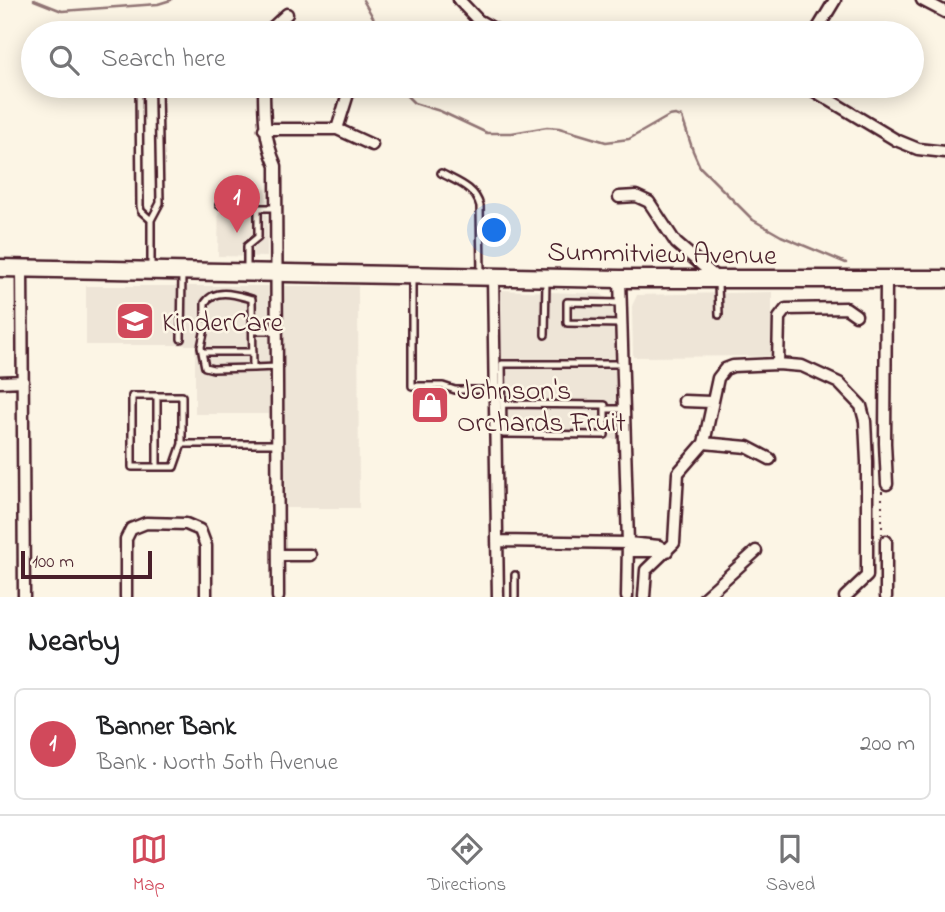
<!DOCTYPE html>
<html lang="en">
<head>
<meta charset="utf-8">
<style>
  body { margin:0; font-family:"Indie Flower",sans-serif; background:#f6f6f6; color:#202124 }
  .scale { position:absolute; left:21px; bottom:18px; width:131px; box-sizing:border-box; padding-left:7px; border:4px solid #4a1f2b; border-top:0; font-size:19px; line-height:24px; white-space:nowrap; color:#4a1f2b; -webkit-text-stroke:5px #fcf5e5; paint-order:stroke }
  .you { position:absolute; left:495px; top:231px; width:24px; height:24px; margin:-18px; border:5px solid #fff; border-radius:50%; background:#1a73e8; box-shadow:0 0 0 10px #1a73e833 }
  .badge { display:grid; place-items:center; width:46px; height:46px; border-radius:50%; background:#d1495b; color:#fff; font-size:23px; font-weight:700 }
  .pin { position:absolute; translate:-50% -58px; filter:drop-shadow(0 2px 4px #0008) }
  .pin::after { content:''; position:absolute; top:37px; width:24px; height:21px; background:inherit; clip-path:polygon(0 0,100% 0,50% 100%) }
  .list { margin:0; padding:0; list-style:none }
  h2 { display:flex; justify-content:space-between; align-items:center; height:91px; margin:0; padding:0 28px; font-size:30px }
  h2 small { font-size:23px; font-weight:400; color:#757577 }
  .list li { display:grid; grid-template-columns:46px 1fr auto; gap:21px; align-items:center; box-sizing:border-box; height:112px; margin:0 14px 14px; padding:0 14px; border:2px solid #e0e0e0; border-radius:10px }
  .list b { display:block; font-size:26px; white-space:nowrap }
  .list p { margin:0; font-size:23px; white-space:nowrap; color:#757577 }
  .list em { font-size:23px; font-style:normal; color:#757577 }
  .icon { flex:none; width:38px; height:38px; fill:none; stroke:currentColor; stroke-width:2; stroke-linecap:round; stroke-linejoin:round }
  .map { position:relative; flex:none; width:945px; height:597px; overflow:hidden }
  .search { position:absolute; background:#fff; box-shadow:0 4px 18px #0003; left:21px; right:21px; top:21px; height:77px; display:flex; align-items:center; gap:18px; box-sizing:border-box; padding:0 24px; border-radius:38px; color:#757577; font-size:26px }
  .sheet { height:217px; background:#fff }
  nav { display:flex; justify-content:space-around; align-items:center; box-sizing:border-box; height:98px; border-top:2px solid #e0e0e0; background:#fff; font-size:19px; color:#757577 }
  nav a { display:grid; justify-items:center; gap:4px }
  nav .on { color:#d1495b }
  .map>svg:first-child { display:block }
  .built { fill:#eee5d7 }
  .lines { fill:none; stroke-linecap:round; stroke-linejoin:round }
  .stream { stroke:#917474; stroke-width:2.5 }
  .lane-casing { stroke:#4a1f2b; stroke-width:10 }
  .street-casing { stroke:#4a1f2b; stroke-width:15 }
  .primary-casing { stroke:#4a1f2b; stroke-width:21 }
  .path { stroke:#4a1f2b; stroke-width:2; stroke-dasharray:2 5; stroke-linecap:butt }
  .lane { stroke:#fcf5e5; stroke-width:5 }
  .street { stroke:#fcf5e5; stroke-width:10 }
  .primary { stroke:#fcf5e5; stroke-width:16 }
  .labels { text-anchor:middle; stroke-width:5; stroke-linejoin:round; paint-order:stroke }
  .street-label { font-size:28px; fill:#4a1f2b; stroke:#fcf5e5 }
  .poi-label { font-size:28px; fill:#4a1f2b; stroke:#fcf5e5; text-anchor:start }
</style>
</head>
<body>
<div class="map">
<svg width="945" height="597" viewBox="0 0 945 597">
  <rect width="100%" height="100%" fill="#fcf5e5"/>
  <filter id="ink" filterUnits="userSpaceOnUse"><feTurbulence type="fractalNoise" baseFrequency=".0143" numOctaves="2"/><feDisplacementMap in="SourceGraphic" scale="14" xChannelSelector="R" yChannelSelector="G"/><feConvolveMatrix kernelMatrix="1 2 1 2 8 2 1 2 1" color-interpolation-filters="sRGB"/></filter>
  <g filter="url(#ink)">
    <path class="built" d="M219,189H267V257L218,256Z
      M86,286H358L359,508H269V414H195V345H86Z
      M499,290L601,294L611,301L618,342L617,439H500Z
      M772,292V356L633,357L632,306L637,295Z"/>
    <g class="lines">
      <path class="stream" d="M34,0L62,11L158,4L171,0
        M363,0L382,33
        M402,86L406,95L414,103L440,111L487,133H512L547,127L559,128L606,142L629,139L669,116L675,115L682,117L693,151L700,167L753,220L781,236L846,263"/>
      <g class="lane-casing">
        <path id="lane" d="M139,86L140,206L141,211L151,220
          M441,173C457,182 475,187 480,206L481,275
          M219,205H253L258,208H276
          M151,268V220L160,203L158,86
          M247,269V246L258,237V208
          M412,279V386H443L455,390H495
          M718,283L719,315
          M621,303L567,302V323L621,324
          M205,317V303C215,287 237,295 252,299L253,368L277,367
          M253,331H277
          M204,333L201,347L205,367L213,369L253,368
          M545,335L546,281
          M181,339L182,274
          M202,352H253
          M157,396V467
          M503,404L605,405V435L503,434L502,364H623
          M605,409H624
          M182,444L174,467H132V396H182V444H277
          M515,575V597"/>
      </g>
      <g class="street-casing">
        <path id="street" d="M459,0L478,20L501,33
          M922,0L945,12
          M271,33L273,27L287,14
          M815,33L835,0
          M264,86C264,115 264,139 276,166L278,597
          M806,86L896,140L918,149L945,152
          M264,129H337L372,145
          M337,129L347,97
          M619,197L636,196L649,202L676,243L718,279
          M22,268L24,597
          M493,277L498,597
          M620,279L628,543L627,597
          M886,280L885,443L887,484
          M778,364L779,318L786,309L846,308L856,315
          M0,382L23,381
          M684,401L711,402
          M704,443L747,447L770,459
          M497,541L628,543L659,546L667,551H628
          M278,555H310
          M126,597V539L131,529L146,523L186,524L200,530L206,546V597
          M644,597L646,570L674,543L678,473L704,443L718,378L725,369L733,366L778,364L802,366L839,383L861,406L865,421L867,462V576L845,597
          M705,597L756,551
          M886,597V541"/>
      </g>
      <g class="primary-casing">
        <path id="primary" d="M0,268L620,279H945"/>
      </g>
      <path class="path" d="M882,491V534"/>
      <use href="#lane" class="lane"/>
      <use href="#street" class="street"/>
      <use href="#primary" class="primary"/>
    </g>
  </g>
  <defs>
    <g id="school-square" transform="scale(2.0125)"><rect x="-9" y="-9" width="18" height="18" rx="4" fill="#d1495b" stroke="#fcf5e5"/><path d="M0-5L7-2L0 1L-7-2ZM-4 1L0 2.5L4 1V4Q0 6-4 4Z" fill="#fff"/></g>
    <g id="shop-square" transform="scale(2.0125)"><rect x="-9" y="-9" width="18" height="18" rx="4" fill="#d1495b" stroke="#fcf5e5"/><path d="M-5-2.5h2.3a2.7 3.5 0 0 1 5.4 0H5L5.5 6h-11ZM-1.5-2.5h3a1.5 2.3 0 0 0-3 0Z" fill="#fff"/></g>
  </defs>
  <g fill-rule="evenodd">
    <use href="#school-square" x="135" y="321"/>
    <use href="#shop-square" x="430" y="405"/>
  </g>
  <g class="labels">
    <g class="street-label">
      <text transform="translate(662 252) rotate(1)" y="10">Summitview Avenue</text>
    </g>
    <g class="poi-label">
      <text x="162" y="331">KinderCare</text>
      <text x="457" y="399">Johnson's<tspan x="457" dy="32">Orchards Fruit</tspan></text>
    </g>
  </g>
</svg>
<div class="scale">100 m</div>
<div class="you"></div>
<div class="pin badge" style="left:237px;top:233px">1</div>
<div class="search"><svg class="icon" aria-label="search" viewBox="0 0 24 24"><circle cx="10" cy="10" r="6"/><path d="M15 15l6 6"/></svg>Search here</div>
</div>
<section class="sheet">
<h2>Nearby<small></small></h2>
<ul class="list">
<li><span class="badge">1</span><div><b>Banner Bank</b><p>Bank · North 50th Avenue</p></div><em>200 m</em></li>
</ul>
</section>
<nav>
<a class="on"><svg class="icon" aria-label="map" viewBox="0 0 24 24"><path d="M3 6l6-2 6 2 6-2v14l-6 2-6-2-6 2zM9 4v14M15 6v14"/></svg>Map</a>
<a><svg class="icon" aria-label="directions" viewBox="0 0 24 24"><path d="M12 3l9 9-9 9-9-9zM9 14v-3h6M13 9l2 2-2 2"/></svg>Directions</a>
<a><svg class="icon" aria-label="saved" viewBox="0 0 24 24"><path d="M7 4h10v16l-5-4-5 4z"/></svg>Saved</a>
</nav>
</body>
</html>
